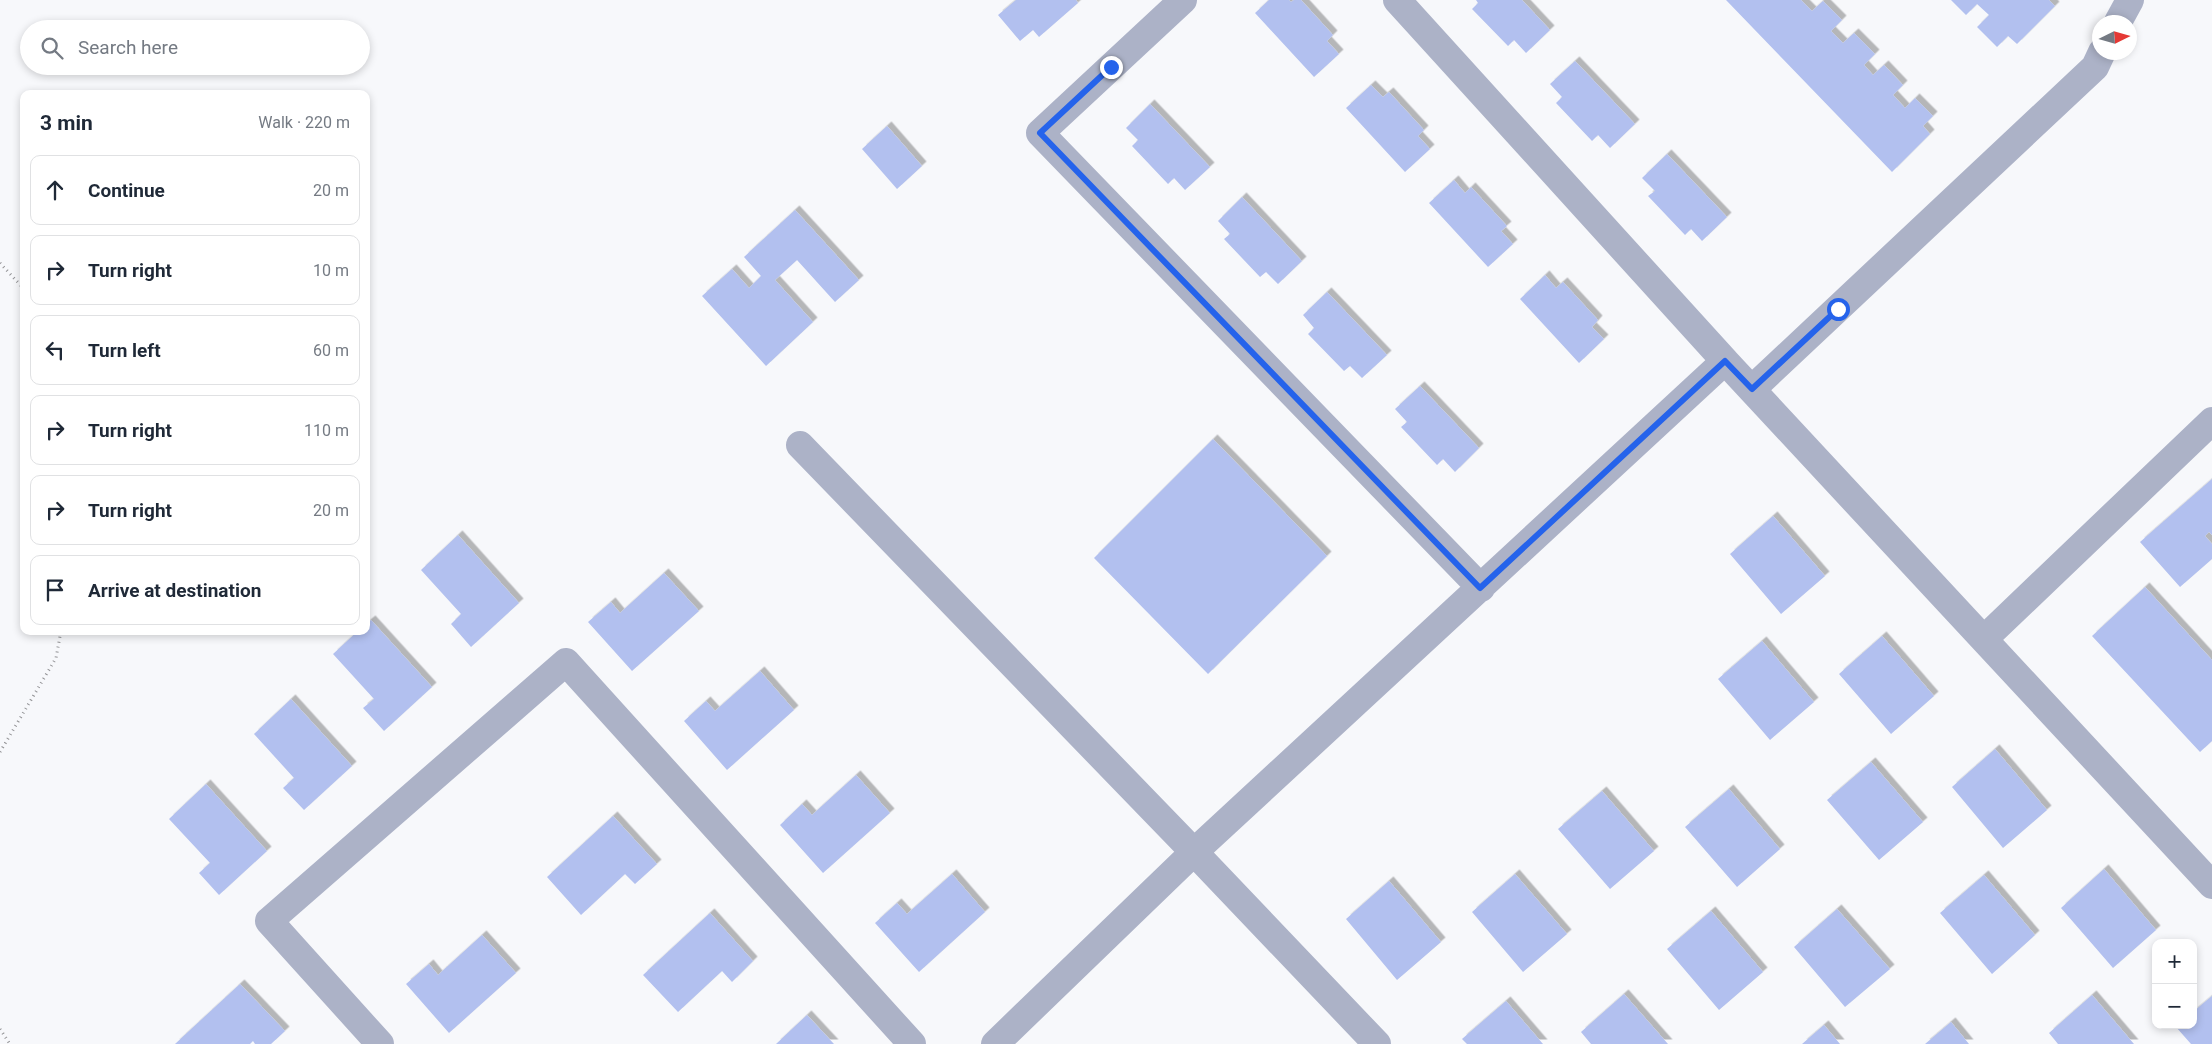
<!DOCTYPE html>
<html lang="en">
<head>
<meta charset="utf-8">
<style>
  body { margin:0; font-family:Roboto,sans-serif; background:#f6f6f7; color:#1f2937 }
  .controls { position:absolute; right:15px; bottom:15px; display:grid; overflow:hidden; border-radius:10px; box-shadow:0 2px 8px #0003 }
  .controls button { width:45px; height:45px; display:grid; place-items:center; padding:0; border:0; border-bottom:1px solid #e0e1e3; background:#fff; color:#1f2937; font:25px sans-serif }
  .compass { position:absolute; left:2092px; top:15px; width:45px; height:45px; border-radius:50%; background:#fff; box-shadow:0 2px 8px #0003; rotate:85deg }
  .stop { position:absolute; width:15px; height:15px; margin:-11px; border:4px solid #2563eb; border-radius:50%; background:#fff }
  .stop.end { background:#2563eb; border-color:#fff; box-shadow:0 1px 5px #0008 }
  .list { margin:0; padding:0; list-style:none }
  h2 { display:flex; justify-content:space-between; align-items:center; height:65px; margin:0; padding:0 20px; font-size:21px }
  h2 small { font-size:16px; font-weight:400; color:#747a83 }
  .list li { display:grid; grid-template-columns:32px 1fr auto; gap:15px; align-items:center; box-sizing:border-box; height:70px; margin:0 10px 10px; padding:0 10px; border:1px solid #e0e1e3; border-radius:10px }
  .list b { display:block; font-size:19px; white-space:nowrap }
  .list em { font-size:16px; font-style:normal; color:#747a83 }
  .icon { flex:none; width:28px; height:28px; fill:none; stroke:currentColor; stroke-width:2; stroke-linecap:round; stroke-linejoin:round }
  .map { position:relative; flex:none; width:2212px; height:1044px; overflow:hidden }
  .search { position:absolute; background:#fff; box-shadow:0 2px 8px #0003; left:20px; top:20px; width:350px; height:55px; display:flex; align-items:center; gap:12px; box-sizing:border-box; padding:0 18px; border-radius:28px; color:#747a83; font-size:19px }
  .panel { position:absolute; background:#fff; box-shadow:0 2px 8px #0003; left:20px; top:90px; width:350px; height:545px; border-radius:10px }
  .map>svg:first-child { display:block }
  .building { fill:#b2c0ef; filter:url(#shadow) }
  .lines { fill:none; stroke-linecap:round; stroke-linejoin:round }
  .path { stroke:#939396; stroke-width:3; stroke-dasharray:1 4; stroke-linecap:butt }
  .minor { stroke:#acb2c7; stroke-width:28 }
  .route { stroke:#2563eb; stroke-width:6 }
</style>
</head>
<body>
<div class="map">
<svg width="2212" height="1044" viewBox="0 0 2212 1044">
  <defs>
    <filter id="shadow"><feDropShadow dx="4.5" dy="-4.5" stdDeviation="0" flood-color="#0004"/></filter>
  </defs>
  <rect width="100%" height="100%" fill="#f7f8fb"/>
  <path class="building" d="M1016,0H1076L1078,3L1039,37L1033,30L1020,41L998,15Z
    M1269,0H1289L1291,2L1294,0H1301L1333,35L1327,41L1339,54L1314,77L1255,13Z
    M1476,0H1522L1550,30L1526,53L1514,40L1508,46L1472,9L1478,3Z
    M1726,0H1801L1812,11L1823,1L1842,20L1831,31L1843,43L1854,33L1875,54L1864,65L1873,75L1884,65L1903,85L1893,95L1905,108L1915,98L1933,116L1923,126L1930,134L1892,172Z
    M1951,0H2049L2055,6L2017,44L2008,36L1997,47L1977,27L1989,15L1977,4L1966,15Z
    M1575,61L1635,124L1610,148L1598,135L1592,141L1556,103L1562,97L1550,84Z
    M1371,85L1383,97L1389,92L1424,130L1418,136L1430,149L1405,172L1346,108Z
    M1150,104L1210,167L1185,190L1174,178L1168,184L1132,146L1138,140L1126,128Z
    M887,126L922,166L897,189L862,149Z
    M1667,154L1727,217L1702,241L1691,229L1685,235L1648,196L1655,191L1642,178Z
    M1454,180L1465,193L1471,187L1507,226L1501,231L1513,244L1488,267L1429,203Z
    M1242,197L1302,261L1278,284L1266,272L1260,277L1224,239L1230,234L1218,221Z
    M795,210L859,280L835,302L797,260L775,280L813,322L766,366L702,296L732,269L749,288L761,276L744,257Z
    M1545,275L1556,288L1563,282L1598,320L1592,327L1604,339L1579,363L1520,299Z
    M1327,292L1387,355L1362,378L1350,366L1344,371L1308,334L1314,328L1303,315Z
    M1420,386L1479,448L1455,472L1443,459L1437,465L1401,427L1407,422L1395,409Z
    M1213,439L1327,556L1208,674L1094,558Z
    M2212,479V535L2209,532L2205,536L2212,544V559L2180,587L2140,542Z
    M1773,516L1825,576L1781,614L1730,554Z
    M458,535L519,603L471,647L451,624L461,614L421,570Z
    M664,573L699,611L632,671L588,622L611,602L620,613Z
    M2145,587L2212,660V741L2200,752L2092,636Z
    M371,620L432,687L384,731L363,708L374,699L333,654L358,631H366V624Z
    M1882,636L1934,696L1891,734L1839,674Z
    M1762,641L1814,702L1770,740L1718,679Z
    M760,671L794,710L727,770L684,721L706,701L715,711Z
    M291,699L352,766L304,810L283,788L294,778L254,734Z
    M1995,749L2047,810L2003,848L1952,787Z
    M1871,762L1923,822L1879,860L1827,800Z
    M856,775L890,813L823,873L780,825L802,804L812,815Z
    M206,784L267,851L219,895L199,873L210,863L169,819Z
    M1729,789L1780,849L1737,887L1685,827Z
    M1602,791L1654,851L1610,889L1558,829Z
    M613,816L657,864L635,884L625,874L581,915L547,877Z
    M2104,869L2156,930L2113,968L2061,908Z
    M952,874L985,912L919,972L875,923L897,903L907,914Z
    M1515,874L1567,934L1523,972L1472,912Z
    M1984,875L2035,935L1992,974L1940,913Z
    M1389,881L1441,942L1397,980L1346,919Z
    M1837,909L1890,969L1845,1007L1794,947Z
    M1711,911L1763,972L1719,1010L1667,949Z
    M710,913L753,961L732,982L722,971L678,1012L643,975Z
    M482,935L516,973L449,1033L406,984L429,964L438,975Z
    M240,984L285,1031L271,1044H255L253,1041L250,1044H175Z
    M1624,994L1668,1044H1591L1581,1032Z
    M2092,995L2134,1044H2058L2049,1033Z
    M2212,996V1044H2191L2176,1027L2178,1025H2193V1012Z
    M1506,1001L1543,1044H1467L1462,1039Z
    M807,1015L834,1044H776Z
    M1951,1022L1969,1044H1925Z
    M1824,1025L1840,1044H1802Z"/>
  <g class="lines">
    <path class="path" d="M0,263L24,289
      M0,752L56,658L61,631
      M0,1029L10,1044"/>
    <path class="minor" d="M1183,0L1040,133L1481,588
      M1397,0L1725,361
      M2118,22L2130,0
      M1752,389L2095,67L2102,52
      M800,445L1194,852L1377,1044
      M1984,639L2212,421
      M380,1044L269,921L566,662L912,1044
      M995,1044L1194,852L1725,361L2212,885"/>
  </g>
  <g class="lines">
    <path class="route" d="M1111,67L1040,133L1480,588L1725,361L1752,389L1838,309"/>
  </g>
</svg>
<div class="controls">
<button>+</button>
<button>−</button>
</div>
<svg class="compass" viewBox="-18 -18 36 36"><path d="M0-13l5 13h-10z" fill="#e53935"/><path d="M0 13l5-13h-10z" fill="#747a83"/></svg>
<div class="stop" style="left:1838px;top:309px"></div>
<div class="stop end" style="left:1111px;top:67px"></div>
<div class="search"><svg class="icon" aria-label="search" viewBox="0 0 24 24"><circle cx="10" cy="10" r="6"/><path d="M15 15l6 6"/></svg>Search here</div>
<section class="panel">
<h2>3 min<small>Walk · 220 m</small></h2>
<ul class="list">
<li><svg class="icon" aria-label="ahead" viewBox="0 0 24 24"><path d="M12 20V5M6 11l6-6 6 6"/></svg><div><b>Continue</b></div><em>20 m</em></li>
<li><svg class="icon" aria-label="right" viewBox="0 0 24 24"><path d="M7 20v-9h11M14 6l5 5-5 5"/></svg><div><b>Turn right</b></div><em>10 m</em></li>
<li><svg class="icon" aria-label="left" viewBox="0 0 24 24"><path d="M17 20v-9H6M10 6l-5 5 5 5"/></svg><div><b>Turn left</b></div><em>60 m</em></li>
<li><svg class="icon" aria-label="right" viewBox="0 0 24 24"><path d="M7 20v-9h11M14 6l5 5-5 5"/></svg><div><b>Turn right</b></div><em>110 m</em></li>
<li><svg class="icon" aria-label="right" viewBox="0 0 24 24"><path d="M7 20v-9h11M14 6l5 5-5 5"/></svg><div><b>Turn right</b></div><em>20 m</em></li>
<li><svg class="icon" aria-label="arrive" viewBox="0 0 24 24"><path d="M6 21V4h12l-3 4 3 4H6"/></svg><div><b>Arrive at destination</b></div></li>
</ul>
</section>
</div>
</body>
</html>
